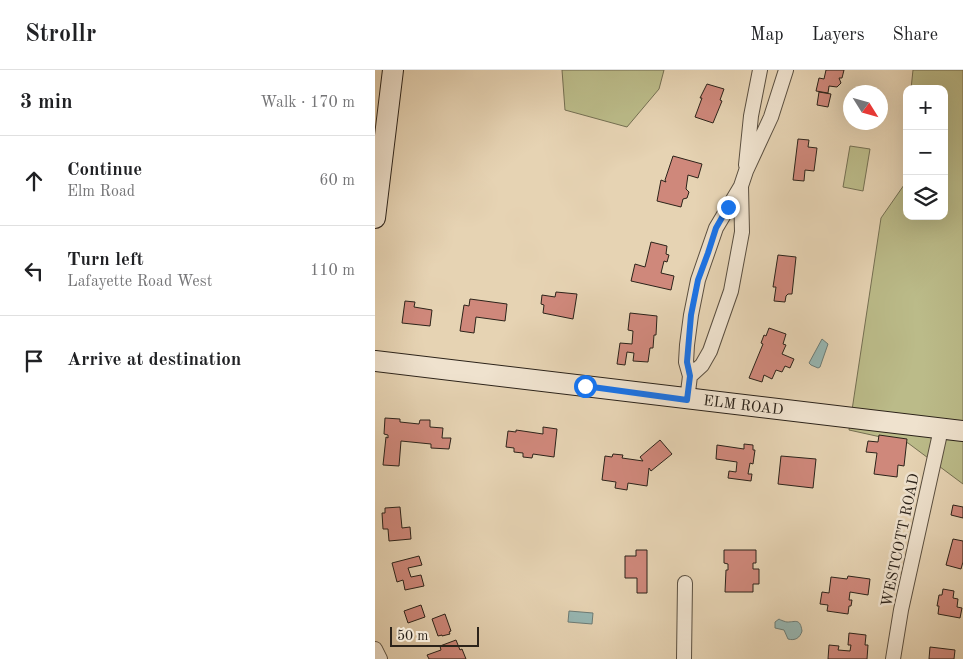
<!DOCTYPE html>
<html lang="en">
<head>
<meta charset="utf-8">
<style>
  body { margin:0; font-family:"Old Standard TT",serif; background:#f2f2f2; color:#202124 }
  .controls { position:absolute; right:15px; top:15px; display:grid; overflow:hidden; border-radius:10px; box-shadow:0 5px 20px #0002 }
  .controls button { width:45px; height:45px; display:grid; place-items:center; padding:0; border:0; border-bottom:1px solid #e0e0e0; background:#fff; color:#202124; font:25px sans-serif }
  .compass { position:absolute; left:468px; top:15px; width:45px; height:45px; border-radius:50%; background:#fff; box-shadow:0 5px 20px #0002; rotate:127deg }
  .scale { position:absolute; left:15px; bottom:12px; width:89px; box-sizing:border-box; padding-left:5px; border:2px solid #2c231a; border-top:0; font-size:14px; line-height:18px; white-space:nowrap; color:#2c231a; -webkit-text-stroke:4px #efe2ce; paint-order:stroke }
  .stop { position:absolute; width:15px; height:15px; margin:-11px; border:4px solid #1a73e8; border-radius:50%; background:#fff }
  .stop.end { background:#1a73e8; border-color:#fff; box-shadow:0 1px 5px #0008 }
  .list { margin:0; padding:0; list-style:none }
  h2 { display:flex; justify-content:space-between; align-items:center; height:65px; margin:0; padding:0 20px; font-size:21px }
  h2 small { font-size:16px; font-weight:400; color:#757577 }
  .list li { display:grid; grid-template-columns:32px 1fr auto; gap:15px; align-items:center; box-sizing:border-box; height:90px; padding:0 20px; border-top:1px solid #e0e0e0 }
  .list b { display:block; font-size:19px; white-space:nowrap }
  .list p { margin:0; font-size:16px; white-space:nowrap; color:#757577 }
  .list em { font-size:16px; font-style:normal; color:#757577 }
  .icon { flex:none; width:28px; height:28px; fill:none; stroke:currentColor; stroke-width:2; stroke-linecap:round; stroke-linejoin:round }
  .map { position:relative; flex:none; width:588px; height:589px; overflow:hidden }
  header { display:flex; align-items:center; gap:30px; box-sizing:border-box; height:70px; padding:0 25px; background:#fff; border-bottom:1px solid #e0e0e0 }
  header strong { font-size:24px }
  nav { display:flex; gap:28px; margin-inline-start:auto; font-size:18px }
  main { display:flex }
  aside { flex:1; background:#fff }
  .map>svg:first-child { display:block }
  .green { fill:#bbbb89; stroke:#746f52 }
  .water { fill:#97b7b3; stroke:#6c7c76 }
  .building { fill:#cf887b; stroke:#2c231a }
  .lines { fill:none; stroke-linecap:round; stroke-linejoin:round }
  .street-casing { stroke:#5a4f40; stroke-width:16 }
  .secondary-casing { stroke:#2c231a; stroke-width:22 }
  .street { stroke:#efe2ce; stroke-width:14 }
  .secondary { stroke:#efe2ce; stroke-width:20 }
  .route { stroke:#1a73e8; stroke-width:6 }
  .labels { text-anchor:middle; stroke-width:5; stroke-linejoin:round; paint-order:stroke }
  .street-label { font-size:15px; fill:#2c231a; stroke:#efe2ce }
</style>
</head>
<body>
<header>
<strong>Strollr</strong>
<nav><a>Map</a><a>Layers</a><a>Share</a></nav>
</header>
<main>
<aside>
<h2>3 min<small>Walk · 170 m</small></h2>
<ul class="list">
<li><svg class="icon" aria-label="ahead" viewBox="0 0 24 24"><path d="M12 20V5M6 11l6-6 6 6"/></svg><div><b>Continue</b><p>Elm Road</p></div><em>60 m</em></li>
<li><svg class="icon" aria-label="left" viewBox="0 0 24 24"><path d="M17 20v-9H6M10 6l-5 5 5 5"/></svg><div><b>Turn left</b><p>Lafayette Road West</p></div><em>110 m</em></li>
<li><svg class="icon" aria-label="arrive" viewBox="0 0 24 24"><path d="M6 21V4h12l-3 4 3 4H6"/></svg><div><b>Arrive at destination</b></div></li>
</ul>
</aside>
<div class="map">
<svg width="588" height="589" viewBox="0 0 588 589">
  <rect width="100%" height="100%" fill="#e6d3b3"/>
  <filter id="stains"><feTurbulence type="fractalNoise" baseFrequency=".004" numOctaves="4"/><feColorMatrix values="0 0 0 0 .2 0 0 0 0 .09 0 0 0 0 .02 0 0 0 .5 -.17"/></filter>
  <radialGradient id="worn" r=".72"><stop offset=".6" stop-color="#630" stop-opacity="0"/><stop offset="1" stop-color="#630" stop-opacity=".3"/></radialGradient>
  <path class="green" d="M187,0H289L284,19L252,57L190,40Z
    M538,0H588V414L533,373L474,360L506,148L529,115L532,78V146H569V19H536Z
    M475,76L495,79L488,121L468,117Z"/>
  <path class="water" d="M447,269L453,274L445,297L443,298L436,295L434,293Z
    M194,541L218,543L217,554L193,552Z
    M404,549C405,550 411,552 412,552C421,552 425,548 427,561C425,568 420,571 413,569L409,560L400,558V552Z"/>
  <path class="building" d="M451,0H469L467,8H464L466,13L462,17L454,16L453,23L441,21L444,8L449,9Z
    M332,14L349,19L345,30L347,31L338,53L320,47L327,28H325Z
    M444,22L456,24L453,37L442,35Z
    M423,69L434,70L433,77L442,78L439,101L430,100L429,111L418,110Z
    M298,86L327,94L323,108L313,105L311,119L314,122L312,128L308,129L306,137L282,131L286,110L291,112L290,110Z
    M276,172L292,176L291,184L294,185L292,192L289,191L286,203L299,206L296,220L256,211L260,194L270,197Z
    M403,185L421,187L417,224H413L411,226L410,232L399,231L401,217H398Z
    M181,222L202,224L198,249L168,243L169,235L166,234L167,225L180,227Z
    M95,229L132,234L130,251L101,247L99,263L85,261L89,235L94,236Z
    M30,231L40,232L39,237L57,240L55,256L27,253Z
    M255,243L282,246L281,265H279L278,278H275L273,292L258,291L259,283L252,282L250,295L242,294L245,273L257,274L258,261L253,260Z
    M394,258L411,264L408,274L411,275L407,284L419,289L415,298L410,296L407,302L401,300L397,309L389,305L387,312L374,308L388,274L386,273L389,265L391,266Z
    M10,348L25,349V352L44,354L45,350H55V357L68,358L67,368H76L74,379L56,378V374L26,371L24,396L8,395L11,367L13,368V365L9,364Z
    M168,357L182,359L179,387L158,384L157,388L148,387V383L139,382V378L131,377L133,361L141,362V360L168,364Z
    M504,365L532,369L529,396L523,395L522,407L499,404L502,383L491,382L493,371L503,372Z
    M285,370L297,384L276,401L274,398L272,416L253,413L252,420L240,418L241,412L227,410L230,386L237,387L238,384L248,385L247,388L268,391L265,387Z
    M369,374L378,375V380H380L378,394L375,393L373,404H377L376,411L353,408L354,401L361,402L362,392L341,389L342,375L369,379Z
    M406,386L441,389L438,418L403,414Z
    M578,435L588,437V448L576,445Z
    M25,437L27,458L35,457L36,469L14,471L13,459H8L7,443H10V438Z
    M578,469L588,471V492L586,499L571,495Z
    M261,480H272V523H262V508H250V486H261Z
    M349,480H381V493H378V499H384V514H378V522H350L351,500H353V494L349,493Z
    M44,486L47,495L33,498L36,507L46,505L49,516L30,520L28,510L22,512L17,493Z
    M473,506L495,509L493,525L475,522L474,530H477L476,536H474L473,544L452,541L453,535L445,534L447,522L454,523L456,507L472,509Z
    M568,519L579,521L578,528L583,529L582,537L587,538L585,548L563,544L564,536H562L564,525H567Z
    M46,535L50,547L33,553L29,541Z
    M70,544L76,561L74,562L75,564L67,566V565L63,566L57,549Z
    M474,563L491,565L490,575H493L492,589H453L454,575L464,576L463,580L475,581L476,575H473Z
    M81,570L85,580L87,579L91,589H54L52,585L66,580L65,576Z
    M555,577L580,580L579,589H554Z"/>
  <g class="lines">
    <g class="street-casing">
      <path id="street" d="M371,95L376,46L385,0
        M315,306L327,295L335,281L356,221L367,162L366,116
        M312,330L315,306L311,292L312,275L316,245L323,210L341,158L366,116L371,101L396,47L411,0
        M0,579L5,589
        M309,589L310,513
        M518,589L526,540L566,359"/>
    </g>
    <g class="secondary-casing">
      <g id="secondary">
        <path d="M0,148L18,0"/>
        <path id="s1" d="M0,291L588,361"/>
      </g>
    </g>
    <use href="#street" class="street"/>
    <use href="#secondary" class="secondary"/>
  </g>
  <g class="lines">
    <path class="route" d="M210,316L312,330L315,306L312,292L316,245L323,210L333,183L341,158L353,137"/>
  </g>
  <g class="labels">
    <g class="street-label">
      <text dy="5" stroke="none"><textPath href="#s1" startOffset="371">ELM ROAD</textPath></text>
      <text transform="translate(525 470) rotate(-78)" y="5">WESTCOTT ROAD</text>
    </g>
  </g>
  <rect width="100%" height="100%" filter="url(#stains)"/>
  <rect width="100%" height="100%" fill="url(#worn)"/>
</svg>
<div class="controls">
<button>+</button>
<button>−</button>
<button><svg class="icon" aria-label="layers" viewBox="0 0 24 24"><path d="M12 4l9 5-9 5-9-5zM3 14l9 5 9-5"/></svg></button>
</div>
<svg class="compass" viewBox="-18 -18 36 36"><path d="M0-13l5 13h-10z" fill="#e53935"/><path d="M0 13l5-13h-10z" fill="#757577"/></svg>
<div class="scale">50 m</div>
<div class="stop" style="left:210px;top:316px"></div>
<div class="stop end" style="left:353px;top:137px"></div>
</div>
</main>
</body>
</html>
